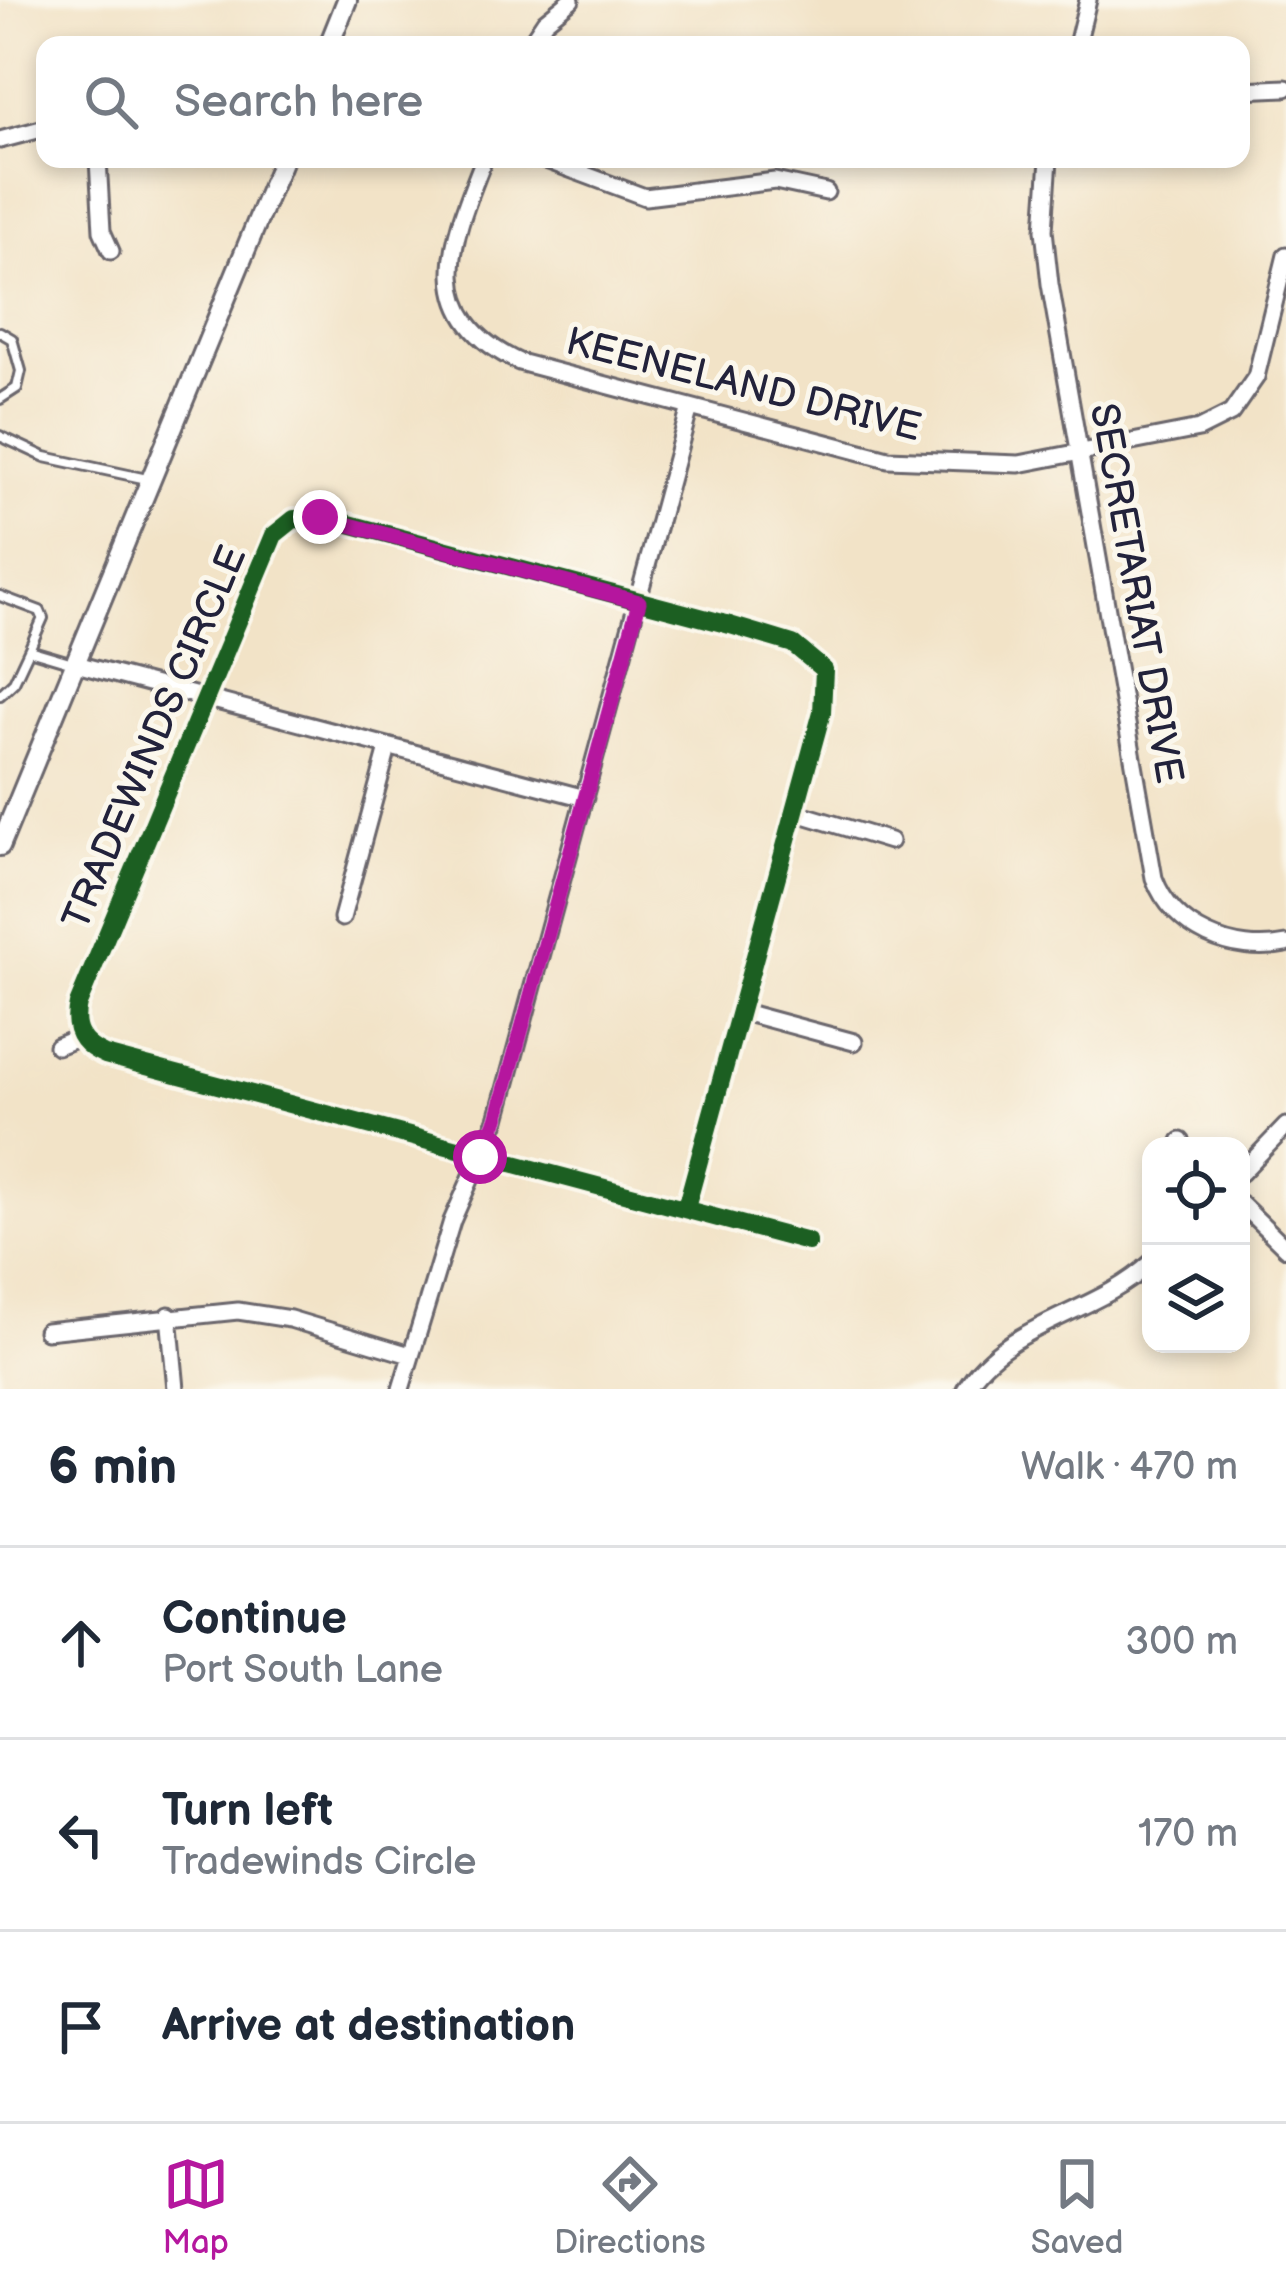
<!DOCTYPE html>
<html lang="en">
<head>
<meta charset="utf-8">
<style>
  body { margin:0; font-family:"Balsamiq Sans",sans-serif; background:#f6f6f7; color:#1f2937 }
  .controls { position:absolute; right:36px; bottom:36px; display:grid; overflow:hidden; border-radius:24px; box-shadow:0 6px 18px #0003 }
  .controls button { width:108px; height:108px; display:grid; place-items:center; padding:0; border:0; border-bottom:3px solid #e0e1e3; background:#fff; color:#1f2937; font:60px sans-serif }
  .stop { position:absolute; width:36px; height:36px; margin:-27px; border:9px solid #b5179e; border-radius:50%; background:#fff }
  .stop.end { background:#b5179e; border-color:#fff; box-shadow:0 3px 12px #0008 }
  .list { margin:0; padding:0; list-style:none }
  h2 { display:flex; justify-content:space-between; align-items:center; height:156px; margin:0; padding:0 48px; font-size:51px }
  h2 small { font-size:39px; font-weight:400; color:#747a83 }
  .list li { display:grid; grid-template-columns:78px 1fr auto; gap:36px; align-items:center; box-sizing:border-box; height:192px; padding:0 48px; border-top:3px solid #e0e1e3 }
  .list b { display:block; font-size:45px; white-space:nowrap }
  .list p { margin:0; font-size:39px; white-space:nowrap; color:#747a83 }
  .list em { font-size:39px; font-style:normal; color:#747a83 }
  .icon { flex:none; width:66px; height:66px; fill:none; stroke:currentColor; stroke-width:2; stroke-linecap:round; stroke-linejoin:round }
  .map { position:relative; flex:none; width:1286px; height:1389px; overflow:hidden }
  .search { position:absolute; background:#fff; box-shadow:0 6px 18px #0003; left:36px; right:36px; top:36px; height:132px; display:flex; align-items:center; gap:30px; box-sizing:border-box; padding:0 42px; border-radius:24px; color:#747a83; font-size:45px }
  .sheet { height:732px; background:#fff }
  nav { display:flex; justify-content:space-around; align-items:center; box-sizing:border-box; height:168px; border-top:3px solid #e0e1e3; background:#fff; font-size:33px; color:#747a83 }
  nav a { display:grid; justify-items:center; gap:6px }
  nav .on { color:#b5179e }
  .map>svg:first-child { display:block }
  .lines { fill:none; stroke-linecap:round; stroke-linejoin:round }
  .service-casing { stroke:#6b666c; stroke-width:14 }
  .minor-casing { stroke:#6b666c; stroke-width:21 }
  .tertiary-casing { stroke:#6b666c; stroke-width:24 }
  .service { stroke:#fff; stroke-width:8 }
  .minor { stroke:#fff; stroke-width:15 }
  .tertiary { stroke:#fff; stroke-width:18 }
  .cycleway-casing { stroke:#fbf7ec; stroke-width:26 }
  .cycleway { stroke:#1b5e20; stroke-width:18 }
  .route { stroke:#b5179e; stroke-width:15 }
  .labels { text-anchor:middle; stroke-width:10; stroke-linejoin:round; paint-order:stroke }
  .street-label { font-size:39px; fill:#22223b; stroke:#fbf7ec }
</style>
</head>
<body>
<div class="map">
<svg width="1286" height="1389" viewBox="0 0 1286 1389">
  <rect width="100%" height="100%" fill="#fbf7ec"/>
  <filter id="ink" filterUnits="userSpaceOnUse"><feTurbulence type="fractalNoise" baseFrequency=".00833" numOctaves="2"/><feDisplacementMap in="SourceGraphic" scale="24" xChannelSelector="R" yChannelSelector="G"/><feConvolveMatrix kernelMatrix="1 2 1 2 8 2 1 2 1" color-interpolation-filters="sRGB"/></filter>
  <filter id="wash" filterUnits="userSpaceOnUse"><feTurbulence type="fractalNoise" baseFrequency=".004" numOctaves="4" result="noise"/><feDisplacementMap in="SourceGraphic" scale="48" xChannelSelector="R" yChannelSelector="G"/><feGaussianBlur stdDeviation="2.7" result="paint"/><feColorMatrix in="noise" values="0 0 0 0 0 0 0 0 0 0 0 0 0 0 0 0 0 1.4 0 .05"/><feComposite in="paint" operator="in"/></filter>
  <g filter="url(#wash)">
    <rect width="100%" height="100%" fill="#f2e3c7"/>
  </g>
  <g filter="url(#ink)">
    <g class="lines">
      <g class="service-casing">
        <path id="service" d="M0,332L12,339L21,371L17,388L0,399
          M0,436L45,457L147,479
          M0,596L40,611L43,618L29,650
          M0,695L14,682L29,650L73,663"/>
      </g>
      <g class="minor-casing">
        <path id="minor" d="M529,45L545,21L571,0
          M1077,45L1088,0
          M1241,90L1286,88
          M0,140L45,128
          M98,159L102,231L111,251
          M484,159C452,240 419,315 519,362L888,459L1019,464L1199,429L1231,413L1256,377L1286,255
          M543,159L645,197L775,181L826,192
          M1049,159L1044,230L1050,284L1154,878C1173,930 1234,955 1286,944
          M76,664L585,798
          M794,812L890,841
          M342,918L388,748
          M739,1011L854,1042
          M57,1046L80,1037
          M1181,1141L1184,1146
          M1241,1173L1286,1126
          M1241,1204L1286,1248
          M686,1208L822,712L824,670L793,644L730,625L338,521L294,519L274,535L78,1004C72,1029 81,1045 105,1055L808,1242
          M169,1315L176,1389
          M46,1331L238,1311L290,1319L410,1355
          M401,1389L452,1221L497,1119L690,407
          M965,1389C1006,1322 1095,1315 1151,1263"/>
      </g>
      <g class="tertiary-casing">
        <path id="tertiary" d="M329,45L347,0
          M0,846L283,159"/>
      </g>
      <use href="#service" class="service"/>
      <use href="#minor" class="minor"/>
      <use href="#tertiary" class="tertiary"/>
      <g class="cycleway-casing">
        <path id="cycleway" d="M686,1208L822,712L824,670L793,644L730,625L338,521L294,519L274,535L78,1004C72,1029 81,1045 105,1055L808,1242"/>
      </g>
      <use href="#cycleway" class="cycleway"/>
    </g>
  </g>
  <g class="lines" filter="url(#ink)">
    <path class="route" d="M320,517L639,602L497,1119L480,1157"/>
  </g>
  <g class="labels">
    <g class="street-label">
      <text transform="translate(744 383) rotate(14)" y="14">KEENELAND DRIVE</text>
      <text transform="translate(1138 593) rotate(80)" y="14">SECRETARIAT DRIVE</text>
      <text transform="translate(153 737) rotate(-67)" y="14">TRADEWINDS CIRCLE</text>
    </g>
  </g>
</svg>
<div class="controls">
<button><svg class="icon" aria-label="locate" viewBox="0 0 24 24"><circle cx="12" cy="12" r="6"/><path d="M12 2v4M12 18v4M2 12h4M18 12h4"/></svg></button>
<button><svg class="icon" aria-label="layers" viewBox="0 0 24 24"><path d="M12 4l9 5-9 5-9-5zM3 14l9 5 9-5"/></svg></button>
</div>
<div class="stop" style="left:480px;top:1157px"></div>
<div class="stop end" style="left:320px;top:517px"></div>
<div class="search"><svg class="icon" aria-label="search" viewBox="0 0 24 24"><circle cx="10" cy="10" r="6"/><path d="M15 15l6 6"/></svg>Search here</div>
</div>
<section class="sheet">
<h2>6 min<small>Walk · 470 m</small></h2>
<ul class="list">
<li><svg class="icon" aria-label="ahead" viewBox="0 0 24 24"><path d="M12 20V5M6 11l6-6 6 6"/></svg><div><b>Continue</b><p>Port South Lane</p></div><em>300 m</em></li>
<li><svg class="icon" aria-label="left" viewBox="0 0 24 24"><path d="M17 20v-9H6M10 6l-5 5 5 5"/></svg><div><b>Turn left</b><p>Tradewinds Circle</p></div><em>170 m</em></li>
<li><svg class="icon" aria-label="arrive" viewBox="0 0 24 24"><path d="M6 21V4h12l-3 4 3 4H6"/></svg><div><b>Arrive at destination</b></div></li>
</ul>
</section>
<nav>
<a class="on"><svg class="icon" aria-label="map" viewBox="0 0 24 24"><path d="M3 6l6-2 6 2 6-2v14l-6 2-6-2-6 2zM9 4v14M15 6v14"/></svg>Map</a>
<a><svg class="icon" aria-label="directions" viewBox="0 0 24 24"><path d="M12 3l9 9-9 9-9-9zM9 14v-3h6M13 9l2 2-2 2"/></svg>Directions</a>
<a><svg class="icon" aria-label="saved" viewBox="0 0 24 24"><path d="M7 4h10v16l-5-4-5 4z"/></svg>Saved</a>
</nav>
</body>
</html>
